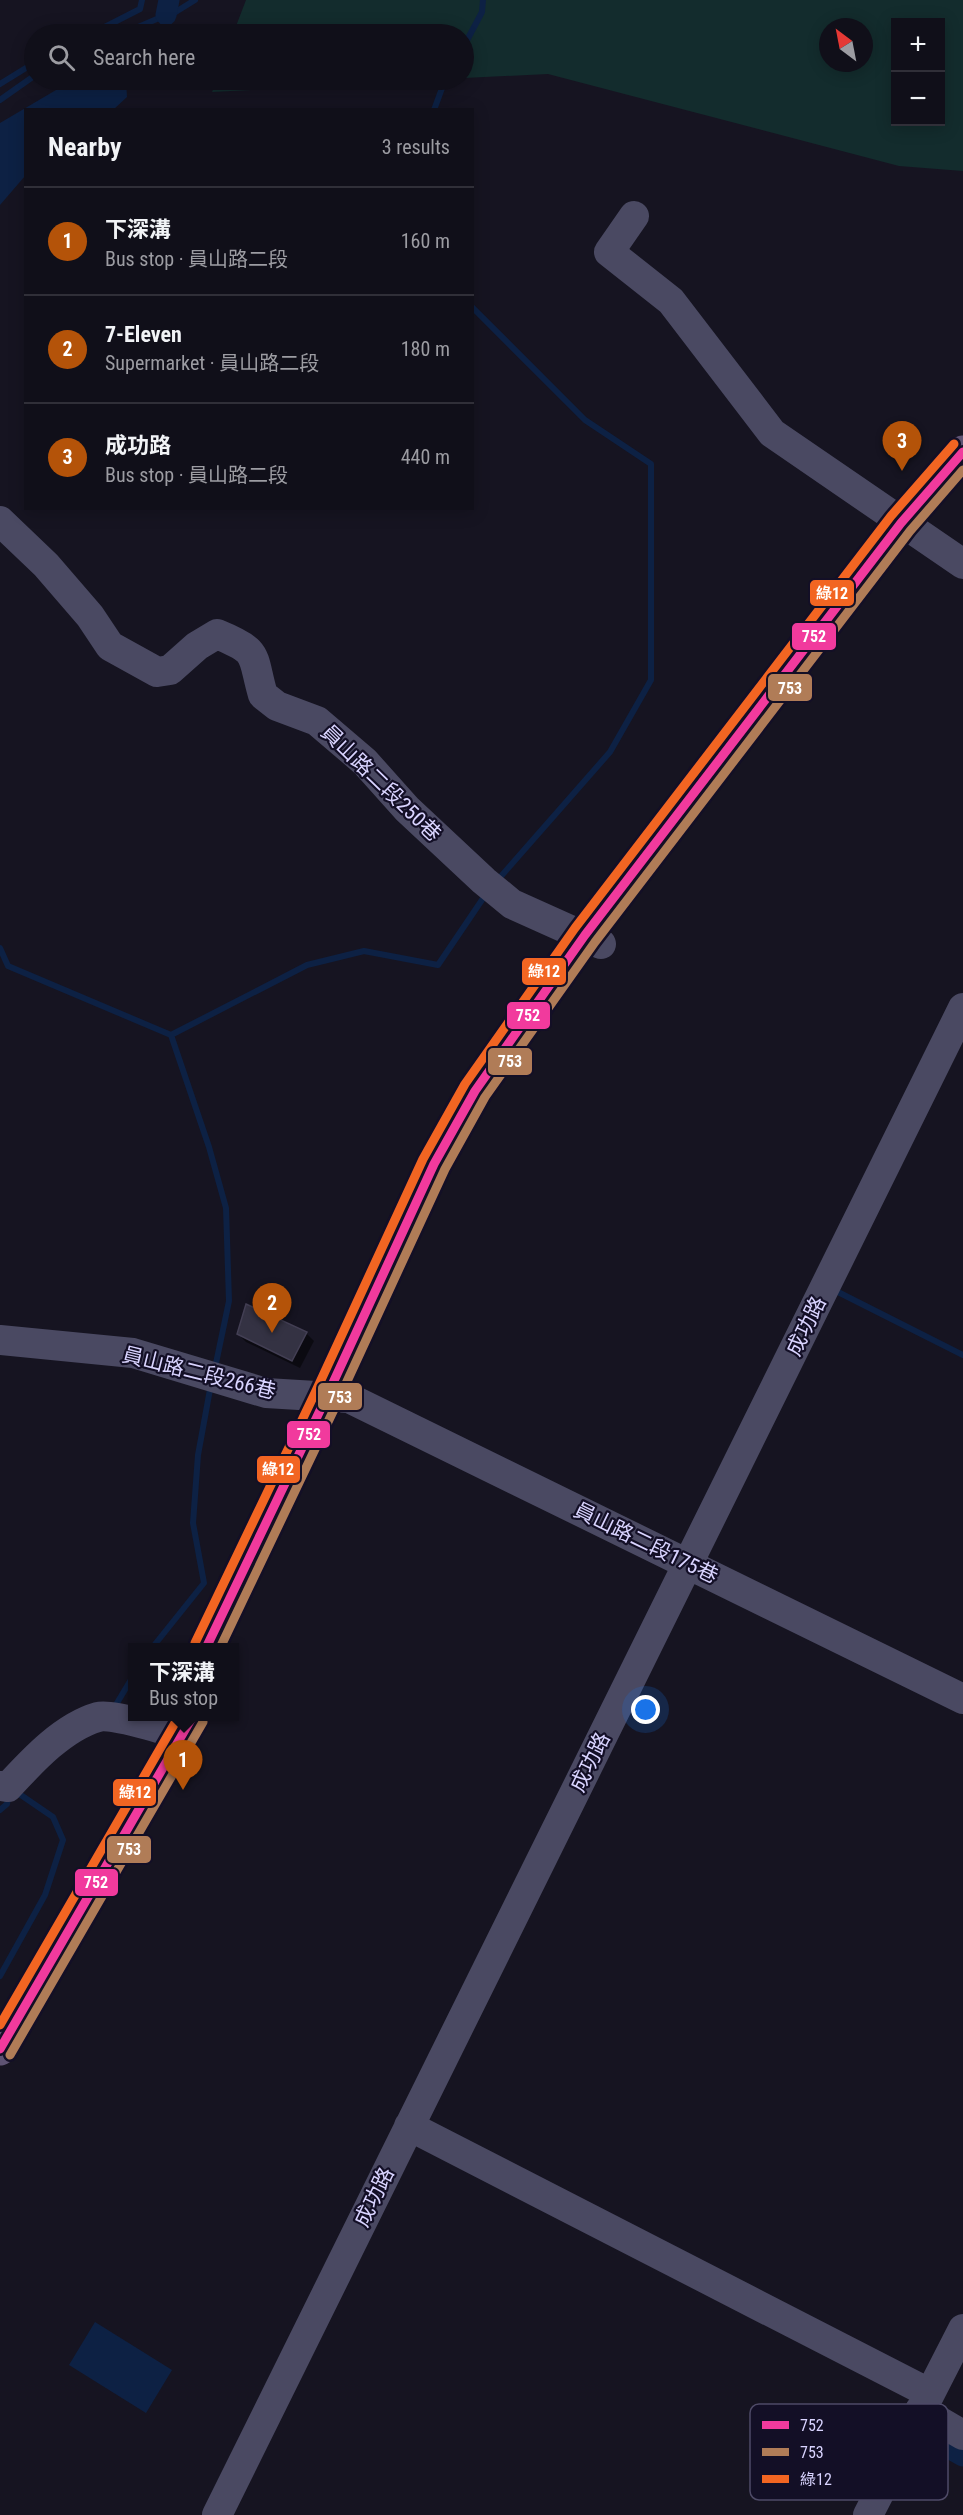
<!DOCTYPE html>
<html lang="en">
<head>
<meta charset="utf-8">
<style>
  body { margin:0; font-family:"Roboto Condensed","Noto Sans TC",sans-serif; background:#191822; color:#f1f3f6 }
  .controls { position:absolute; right:18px; top:18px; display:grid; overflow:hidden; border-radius:0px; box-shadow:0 3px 15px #0003 }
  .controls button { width:54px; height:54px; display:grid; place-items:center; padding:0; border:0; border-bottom:2px solid #302f38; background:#100f19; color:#f1f3f6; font:30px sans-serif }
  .compass { position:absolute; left:819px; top:18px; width:54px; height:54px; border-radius:50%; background:#100f19; box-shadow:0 3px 15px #0003; rotate:328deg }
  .you { position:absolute; left:646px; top:1710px; width:21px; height:21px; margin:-15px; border:4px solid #fff; border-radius:50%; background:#1a73e8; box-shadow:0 0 0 9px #1a73e833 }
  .badge { display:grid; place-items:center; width:39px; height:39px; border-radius:50%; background:#b45309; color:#fff; font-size:20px; font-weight:700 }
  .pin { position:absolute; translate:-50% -50px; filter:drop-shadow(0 2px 3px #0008) }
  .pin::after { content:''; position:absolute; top:32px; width:21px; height:18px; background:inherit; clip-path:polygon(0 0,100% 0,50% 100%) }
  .popup { position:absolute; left:128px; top:1643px; width:111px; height:78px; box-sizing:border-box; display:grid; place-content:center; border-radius:0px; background:#100f19; filter:drop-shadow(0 2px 4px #0005); font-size:20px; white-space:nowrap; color:#9c9ca2 }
  .popup b { font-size:22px; color:#f1f3f6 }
  .popup::after { content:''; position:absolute; left:50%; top:100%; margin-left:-12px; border:12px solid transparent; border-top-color:#100f19 }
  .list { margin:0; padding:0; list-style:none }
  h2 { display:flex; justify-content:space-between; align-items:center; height:78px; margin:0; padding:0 24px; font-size:26px }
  h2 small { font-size:20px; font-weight:400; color:#9c9ca2 }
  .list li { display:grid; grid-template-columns:39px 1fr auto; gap:18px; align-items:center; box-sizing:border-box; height:108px; padding:0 24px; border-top:2px solid #302f38 }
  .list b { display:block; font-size:22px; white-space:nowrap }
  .list p { margin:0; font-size:20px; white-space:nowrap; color:#9c9ca2 }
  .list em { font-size:20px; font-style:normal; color:#9c9ca2 }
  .icon { flex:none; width:33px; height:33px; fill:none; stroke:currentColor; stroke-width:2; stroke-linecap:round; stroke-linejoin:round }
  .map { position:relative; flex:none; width:963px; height:2515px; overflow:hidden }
  .search { position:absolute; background:#100f19; box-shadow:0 3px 15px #0003; left:24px; top:24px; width:450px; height:66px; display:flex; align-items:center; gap:15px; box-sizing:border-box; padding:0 21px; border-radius:33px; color:#9c9ca2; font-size:22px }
  .panel { position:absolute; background:#100f19; box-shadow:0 3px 15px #0003; left:24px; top:108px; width:450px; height:402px; border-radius:0px }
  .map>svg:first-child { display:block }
  .green { fill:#132c2d; fill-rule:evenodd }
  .water { fill:#0d2144 }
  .shadow { fill:#0007 }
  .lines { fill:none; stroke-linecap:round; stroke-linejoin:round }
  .stream { stroke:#0d2144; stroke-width:6 }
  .canal { stroke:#0d2144; stroke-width:21 }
  .building { fill:#343243; stroke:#433f54; stroke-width:1.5 }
  .minor { stroke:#4a4962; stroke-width:30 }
  .major { stroke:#5e5373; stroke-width:33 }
  .bus-1-casing { stroke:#130f26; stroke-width:14 }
  .bus-2-casing { stroke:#130f26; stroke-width:14 }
  .bus-3-casing { stroke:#130f26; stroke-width:14 }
  .bus-1 { stroke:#f13a9d; stroke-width:9 }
  .bus-2 { stroke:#b07c57; stroke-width:9 }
  .bus-3 { stroke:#f26522; stroke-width:9 }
  .labels { text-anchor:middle; stroke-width:4.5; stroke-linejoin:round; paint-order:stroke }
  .street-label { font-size:21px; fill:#d9d4ff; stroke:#130f26 }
  .key { fill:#130f26; stroke:#4e4a67; stroke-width:1.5 }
  .key-label { font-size:16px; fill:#d9d4ff }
  .line-badge { stroke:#130f26; stroke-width:2 }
  .badge-label { font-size:16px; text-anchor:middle; font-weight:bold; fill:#fff }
</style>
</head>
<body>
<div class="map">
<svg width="963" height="2515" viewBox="0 0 963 2515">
  <rect width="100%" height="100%" fill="#161421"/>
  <path class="green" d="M246,0H963V171L899,166L548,74L464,78V34H233ZM896,22H940V122H896ZM828,27H864V63H828Z
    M217,80H442L212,92Z"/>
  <path class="water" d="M73,80H126L127,97L114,109L26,110L25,176L0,205V123Z
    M95,2322L172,2370L146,2413L69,2365Z"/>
  <path class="shadow" d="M306,1333L314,1341L300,1368L246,1342L238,1334Z"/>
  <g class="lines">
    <path class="stream" d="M174,13L195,0
      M91,34L140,9L142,0
      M122,34L166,15
      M464,46L482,12L483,0
      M0,84L34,63
      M0,100L34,76
      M434,110L445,80
      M472,307L585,420L651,464V680L610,752L496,882
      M0,948L8,966L171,1035
      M834,1290L963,1355
      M215,1368L229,1301L226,1208L209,1147L171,1035L307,965L364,951L438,965L486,894
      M152,1648L204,1583L193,1523L198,1455L211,1384
      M114,1708L132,1678
      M0,1810L7,1804L9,1793
      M0,1976L45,1895L63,1840L53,1817L15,1791"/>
    <path class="canal" d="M166,15L169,0
      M913,2456L924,2434L963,2456"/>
  </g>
  <path class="building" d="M246,1304L307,1332L292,1361L237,1334Z"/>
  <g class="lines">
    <path class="minor" d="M634,216L609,252L671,301L772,433L963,564
      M0,521L46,565L90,616L110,646L157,672L170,670L197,646L217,634C261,652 251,654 263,695L277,706L317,721L365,762L407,809L484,881L512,904L601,944
      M0,1340L133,1353L266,1393L349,1398L963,1699
      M0,1786L8,1787C32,1761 63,1727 98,1717C111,1713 169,1730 182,1737
      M409,2126L929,2393
      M920,2410L963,2435
      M217,2515L963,1008
      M868,2515L963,2329"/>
    <path class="major" d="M206,1648L326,1398L434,1164L475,1091L585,935L901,523L963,452
      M0,2049L193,1716"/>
    <g class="bus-1-casing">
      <path id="bus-1" d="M206,1648L326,1398L434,1164L475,1091L585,935L901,523L963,452
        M0,2049L193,1716"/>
    </g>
    <g class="bus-2-casing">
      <path id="bus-2" d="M220,1648L337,1403L445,1169L485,1097L595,942L910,531L963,470
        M10,2055L203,1722"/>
    </g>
    <g class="bus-3-casing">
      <path id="bus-3" d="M195,1643L315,1393L423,1159L465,1084L575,928L891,516L954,444
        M0,2025L179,1716"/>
    </g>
    <use href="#bus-1" class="bus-1"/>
    <use href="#bus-2" class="bus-2"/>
    <use href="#bus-3" class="bus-3"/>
  </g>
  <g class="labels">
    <g class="street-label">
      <text transform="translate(381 783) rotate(44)" y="7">員山路二段250巷</text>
      <text transform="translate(806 1326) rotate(-64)" y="7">成功路</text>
      <text transform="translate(199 1373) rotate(14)" y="7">員山路二段266巷</text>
      <text transform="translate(646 1543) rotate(26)" y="7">員山路二段175巷</text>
      <text transform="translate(590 1762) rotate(-64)" y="7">成功路</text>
      <text transform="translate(374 2197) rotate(-64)" y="7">成功路</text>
    </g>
  </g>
  <rect x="750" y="2404" width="198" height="96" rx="9" class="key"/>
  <rect x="762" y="2421" width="27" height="8" fill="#f13a9d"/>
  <rect x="762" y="2448" width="27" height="8" fill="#b07c57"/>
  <rect x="762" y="2475" width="27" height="8" fill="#f26522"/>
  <g class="key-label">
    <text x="800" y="2431">752</text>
    <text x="800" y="2458">753</text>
    <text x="800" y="2485">綠12</text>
  </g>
  <g class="line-badge">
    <rect x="809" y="579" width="46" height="28" rx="6" fill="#f26522"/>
    <rect x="791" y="622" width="46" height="29" rx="6" fill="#f13a9d"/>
    <rect x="767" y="673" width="46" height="29" rx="6" fill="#b07c57"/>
    <rect x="521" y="957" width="46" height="29" rx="6" fill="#f26522"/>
    <rect x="506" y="1001" width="45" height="29" rx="6" fill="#f13a9d"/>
    <rect x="487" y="1047" width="46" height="29" rx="6" fill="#b07c57"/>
    <rect x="317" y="1382" width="46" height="29" rx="6" fill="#b07c57"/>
    <rect x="286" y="1420" width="45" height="29" rx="6" fill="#f13a9d"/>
    <rect x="256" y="1455" width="45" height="29" rx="6" fill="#f26522"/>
    <rect x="112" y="1778" width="45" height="29" rx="6" fill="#f26522"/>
    <rect x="106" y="1835" width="46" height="29" rx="6" fill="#b07c57"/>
    <rect x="74" y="1868" width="45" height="29" rx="6" fill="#f13a9d"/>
  </g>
  <g class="badge-label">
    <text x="832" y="599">綠12</text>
    <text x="814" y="642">752</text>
    <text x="790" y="694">753</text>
    <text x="544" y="977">綠12</text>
    <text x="528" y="1021">752</text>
    <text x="510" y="1067">753</text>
    <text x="340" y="1403">753</text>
    <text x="309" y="1440">752</text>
    <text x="278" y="1475">綠12</text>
    <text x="135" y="1798">綠12</text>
    <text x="129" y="1855">753</text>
    <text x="96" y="1888">752</text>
  </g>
</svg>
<div class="controls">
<button>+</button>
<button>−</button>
</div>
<svg class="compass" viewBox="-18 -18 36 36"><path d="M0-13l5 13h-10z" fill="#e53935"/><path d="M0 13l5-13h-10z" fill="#9c9ca2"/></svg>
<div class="you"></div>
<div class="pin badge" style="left:183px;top:1790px">1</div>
<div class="popup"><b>下深溝</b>Bus stop</div>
<div class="pin badge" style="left:272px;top:1333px">2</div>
<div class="pin badge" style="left:902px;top:471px">3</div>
<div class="search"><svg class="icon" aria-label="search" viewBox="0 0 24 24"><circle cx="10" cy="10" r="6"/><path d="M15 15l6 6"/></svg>Search here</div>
<section class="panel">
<h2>Nearby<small>3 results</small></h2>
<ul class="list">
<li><span class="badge">1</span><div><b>下深溝</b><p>Bus stop · 員山路二段</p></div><em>160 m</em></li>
<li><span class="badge">2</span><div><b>7-Eleven</b><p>Supermarket · 員山路二段</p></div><em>180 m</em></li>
<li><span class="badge">3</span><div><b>成功路</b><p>Bus stop · 員山路二段</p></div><em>440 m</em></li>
</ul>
</section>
</div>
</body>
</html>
